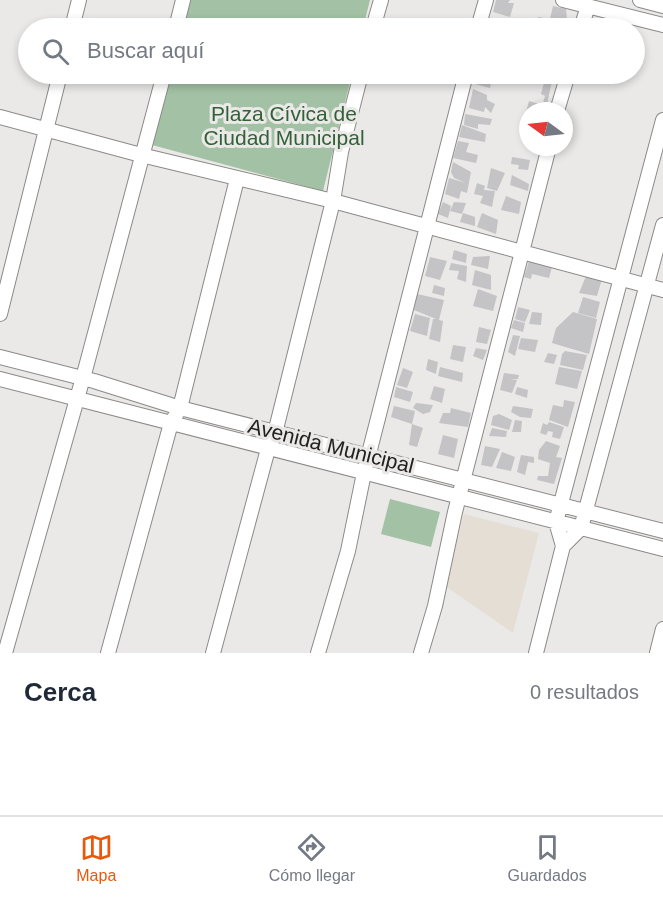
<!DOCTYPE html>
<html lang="es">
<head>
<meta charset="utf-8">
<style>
  body { margin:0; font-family:Helvetica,sans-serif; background:#f2f2f3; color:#1f2937 }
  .compass { position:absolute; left:519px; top:102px; width:54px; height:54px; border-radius:50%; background:#fff; box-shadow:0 3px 9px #0003; rotate:285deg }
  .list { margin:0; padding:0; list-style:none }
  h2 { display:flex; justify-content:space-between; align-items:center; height:78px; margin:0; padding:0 24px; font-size:26px }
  h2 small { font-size:20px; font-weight:400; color:#747a83 }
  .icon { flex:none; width:33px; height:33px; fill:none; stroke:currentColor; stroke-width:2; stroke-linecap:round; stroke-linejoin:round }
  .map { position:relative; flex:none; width:663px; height:653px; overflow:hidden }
  .search { position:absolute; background:#fff; box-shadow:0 3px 9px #0003; left:18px; right:18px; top:18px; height:66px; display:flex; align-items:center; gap:15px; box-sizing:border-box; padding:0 21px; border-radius:33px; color:#747a83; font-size:22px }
  .sheet { height:162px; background:#fff }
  nav { display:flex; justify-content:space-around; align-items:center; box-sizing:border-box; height:84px; border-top:2px solid #e0e1e3; background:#fff; font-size:16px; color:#747a83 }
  nav a { display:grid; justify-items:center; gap:3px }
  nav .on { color:#ea580c }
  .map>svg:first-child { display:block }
  .built { fill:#e5ded5 }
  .green { fill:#a3c2a5 }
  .building { fill:#c4c3c6 }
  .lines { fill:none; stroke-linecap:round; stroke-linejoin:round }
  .minor-casing { stroke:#8c8a88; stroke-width:16 }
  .minor { stroke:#fff; stroke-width:14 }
  .labels { text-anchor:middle; stroke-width:6; stroke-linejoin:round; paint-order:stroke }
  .park-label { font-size:21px; fill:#316137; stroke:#ebe9e7 }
  .street-label { font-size:21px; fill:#222120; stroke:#ebe9e7 }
</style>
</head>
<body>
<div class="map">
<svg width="663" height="653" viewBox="0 0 663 653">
  <rect width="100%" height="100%" fill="#ebe9e7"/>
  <path class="built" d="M464,514L539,533L513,633L445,586Z"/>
  <path class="green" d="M191,0H370L363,28H183Z
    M171,74H352L323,191L152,145Z
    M390,499L440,512L431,547L381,534Z"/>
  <path class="building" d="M496,0H510L508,3H514L510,17L493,12Z
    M553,6L566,9L568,28H540L536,24L538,17L550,19Z
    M492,21L512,26L511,28H489Z
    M477,74H493L490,88L475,84Z
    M545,79L552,81L547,104L543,103L545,96L541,94Z
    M473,89L487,95V100L495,104L491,113L485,107L484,112L469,108Z
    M529,101L546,106L545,111H528V121L524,120Z
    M465,114L492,119L490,125L478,124V129L464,125Z
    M523,122L528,124V140L520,137Z
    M462,125L486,134L485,142L459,137Z
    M458,141L469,143L466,152L478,155L476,163L453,158Z
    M512,157L530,160L528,170L518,169L519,165L511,164Z
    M453,162L471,172L467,193L461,191L459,199L445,194L449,178L466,183L454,178L451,172Z
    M491,168L505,173L497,191L487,188Z
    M512,175L529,184L528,191L510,185Z
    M477,183L485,186L484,190L495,191L492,207L480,203L483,196L474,194Z
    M506,196L521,202L519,214L501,210Z
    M443,202L451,206L448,218L438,214Z
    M454,202L466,203L462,214L450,211Z
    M463,213L475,217V226L460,222Z
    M482,213L498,220L496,234L477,227Z
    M454,250L467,254L466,263L452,259Z
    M490,256L488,269L471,265L473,257Z
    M430,257L447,261L440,280L425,276Z
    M529,261L552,267L549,278L532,274L531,279L524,277Z
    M451,263L467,266L466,282L457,279L459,271L449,270Z
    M475,270L491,275V290L472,285Z
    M586,276L602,279L597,296L579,293Z
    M434,285L445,288L444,296L432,293Z
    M478,289L497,296L493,311L473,306Z
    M417,294L444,300L439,320L443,321L440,342L429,339L433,319H436L414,310Z
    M583,297L600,302L596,318L578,313Z
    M518,307L530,310L525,322L515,319Z
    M532,312L542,313L541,325L529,324Z
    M573,312L597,319L589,354L552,343L556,328Z
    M415,314L430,318L427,336L410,331Z
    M514,320L525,323L523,332L511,328Z
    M479,327L491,330L487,344L476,342Z
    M513,335L520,336L515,356L508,352Z
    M521,338L538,340L535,352L518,349Z
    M453,345L466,347L463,362L450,359Z
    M476,348L487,350L483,360L473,356Z
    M565,351L587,355L583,370L560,365L562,354Z
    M548,353L557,355L554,364L544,362Z
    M428,359L438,362L436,374L426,370Z
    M440,367L463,373L462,382L438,376Z
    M559,367L582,371L577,389L555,384Z
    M403,368L413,372L407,388L397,385Z
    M504,373L519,375L518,379L510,380H517L512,393L500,390Z
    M434,386L445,389L442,403L430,399Z
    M396,387L413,392L410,402L394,397Z
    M517,387L528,390L527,398L515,394Z
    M564,400L575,402L568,427L549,420L553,405L563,407Z
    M416,403L433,405L430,412L423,414L413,408Z
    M394,406L415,411L412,424L391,417Z
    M513,406L533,409L531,418L520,417L511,412Z
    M451,408L471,413L468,427L439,423L443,413H450Z
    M499,414L512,420L509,430L491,425L493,416Z
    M515,420L522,421L521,432H512Z
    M549,422L564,427L560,439L552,437L553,432L548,431L546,435L540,433L543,423L547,425Z
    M412,424L423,428L417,447L409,445Z
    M492,428L507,431L506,437L489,436Z
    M443,435L458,439L454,458L438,454Z
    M546,441L560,446L556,457L562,458L554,484L537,480L538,476H548L550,463L538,459L539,450Z
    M485,446L500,449L492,467L481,465Z
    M502,452L515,457L511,471L496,468Z
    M521,455L534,457V463L528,462L525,475L517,472Z"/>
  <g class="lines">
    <g class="minor-casing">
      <path id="minor" d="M563,0L663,25
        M640,0L663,6
        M72,28L79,0
        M176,28L183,0
        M373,28L381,0
        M478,28L486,0
        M581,28L588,6
        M557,111L568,74
        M0,117L141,155L333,201L663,290
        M0,314L60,74
        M0,357L94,381L180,408L663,531
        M0,379L663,549
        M563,546L581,528L663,225
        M5,653L86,367L164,74
        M108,653L171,423L180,408L237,179
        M213,653L268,449L275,433L333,201L341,152L361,74
        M318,653L348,551L364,473L466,74
        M421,653L435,606L455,512L549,147
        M536,653L563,546L556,522L663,120
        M657,653L663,629"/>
    </g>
    <use href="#minor" class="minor"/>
  </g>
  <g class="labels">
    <g class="park-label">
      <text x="284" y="121">Plaza Cívica de<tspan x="284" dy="24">Ciudad Municipal</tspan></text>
    </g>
    <g class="street-label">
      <text transform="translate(331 446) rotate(14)" y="7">Avenida Municipal</text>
    </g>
  </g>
</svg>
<svg class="compass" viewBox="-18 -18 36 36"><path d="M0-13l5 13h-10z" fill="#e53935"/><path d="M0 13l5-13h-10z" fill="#747a83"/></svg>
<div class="search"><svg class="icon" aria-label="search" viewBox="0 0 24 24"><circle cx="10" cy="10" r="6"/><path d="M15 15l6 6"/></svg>Buscar aquí</div>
</div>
<section class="sheet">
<h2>Cerca<small>0 resultados</small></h2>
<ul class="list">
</ul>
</section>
<nav>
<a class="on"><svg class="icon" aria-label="map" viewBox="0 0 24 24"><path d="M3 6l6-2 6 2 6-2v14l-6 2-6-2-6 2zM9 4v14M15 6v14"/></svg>Mapa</a>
<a><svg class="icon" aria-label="directions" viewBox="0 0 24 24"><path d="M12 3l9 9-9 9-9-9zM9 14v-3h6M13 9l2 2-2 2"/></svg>Cómo llegar</a>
<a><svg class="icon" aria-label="saved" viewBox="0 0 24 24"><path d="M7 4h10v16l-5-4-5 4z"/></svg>Guardados</a>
</nav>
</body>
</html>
